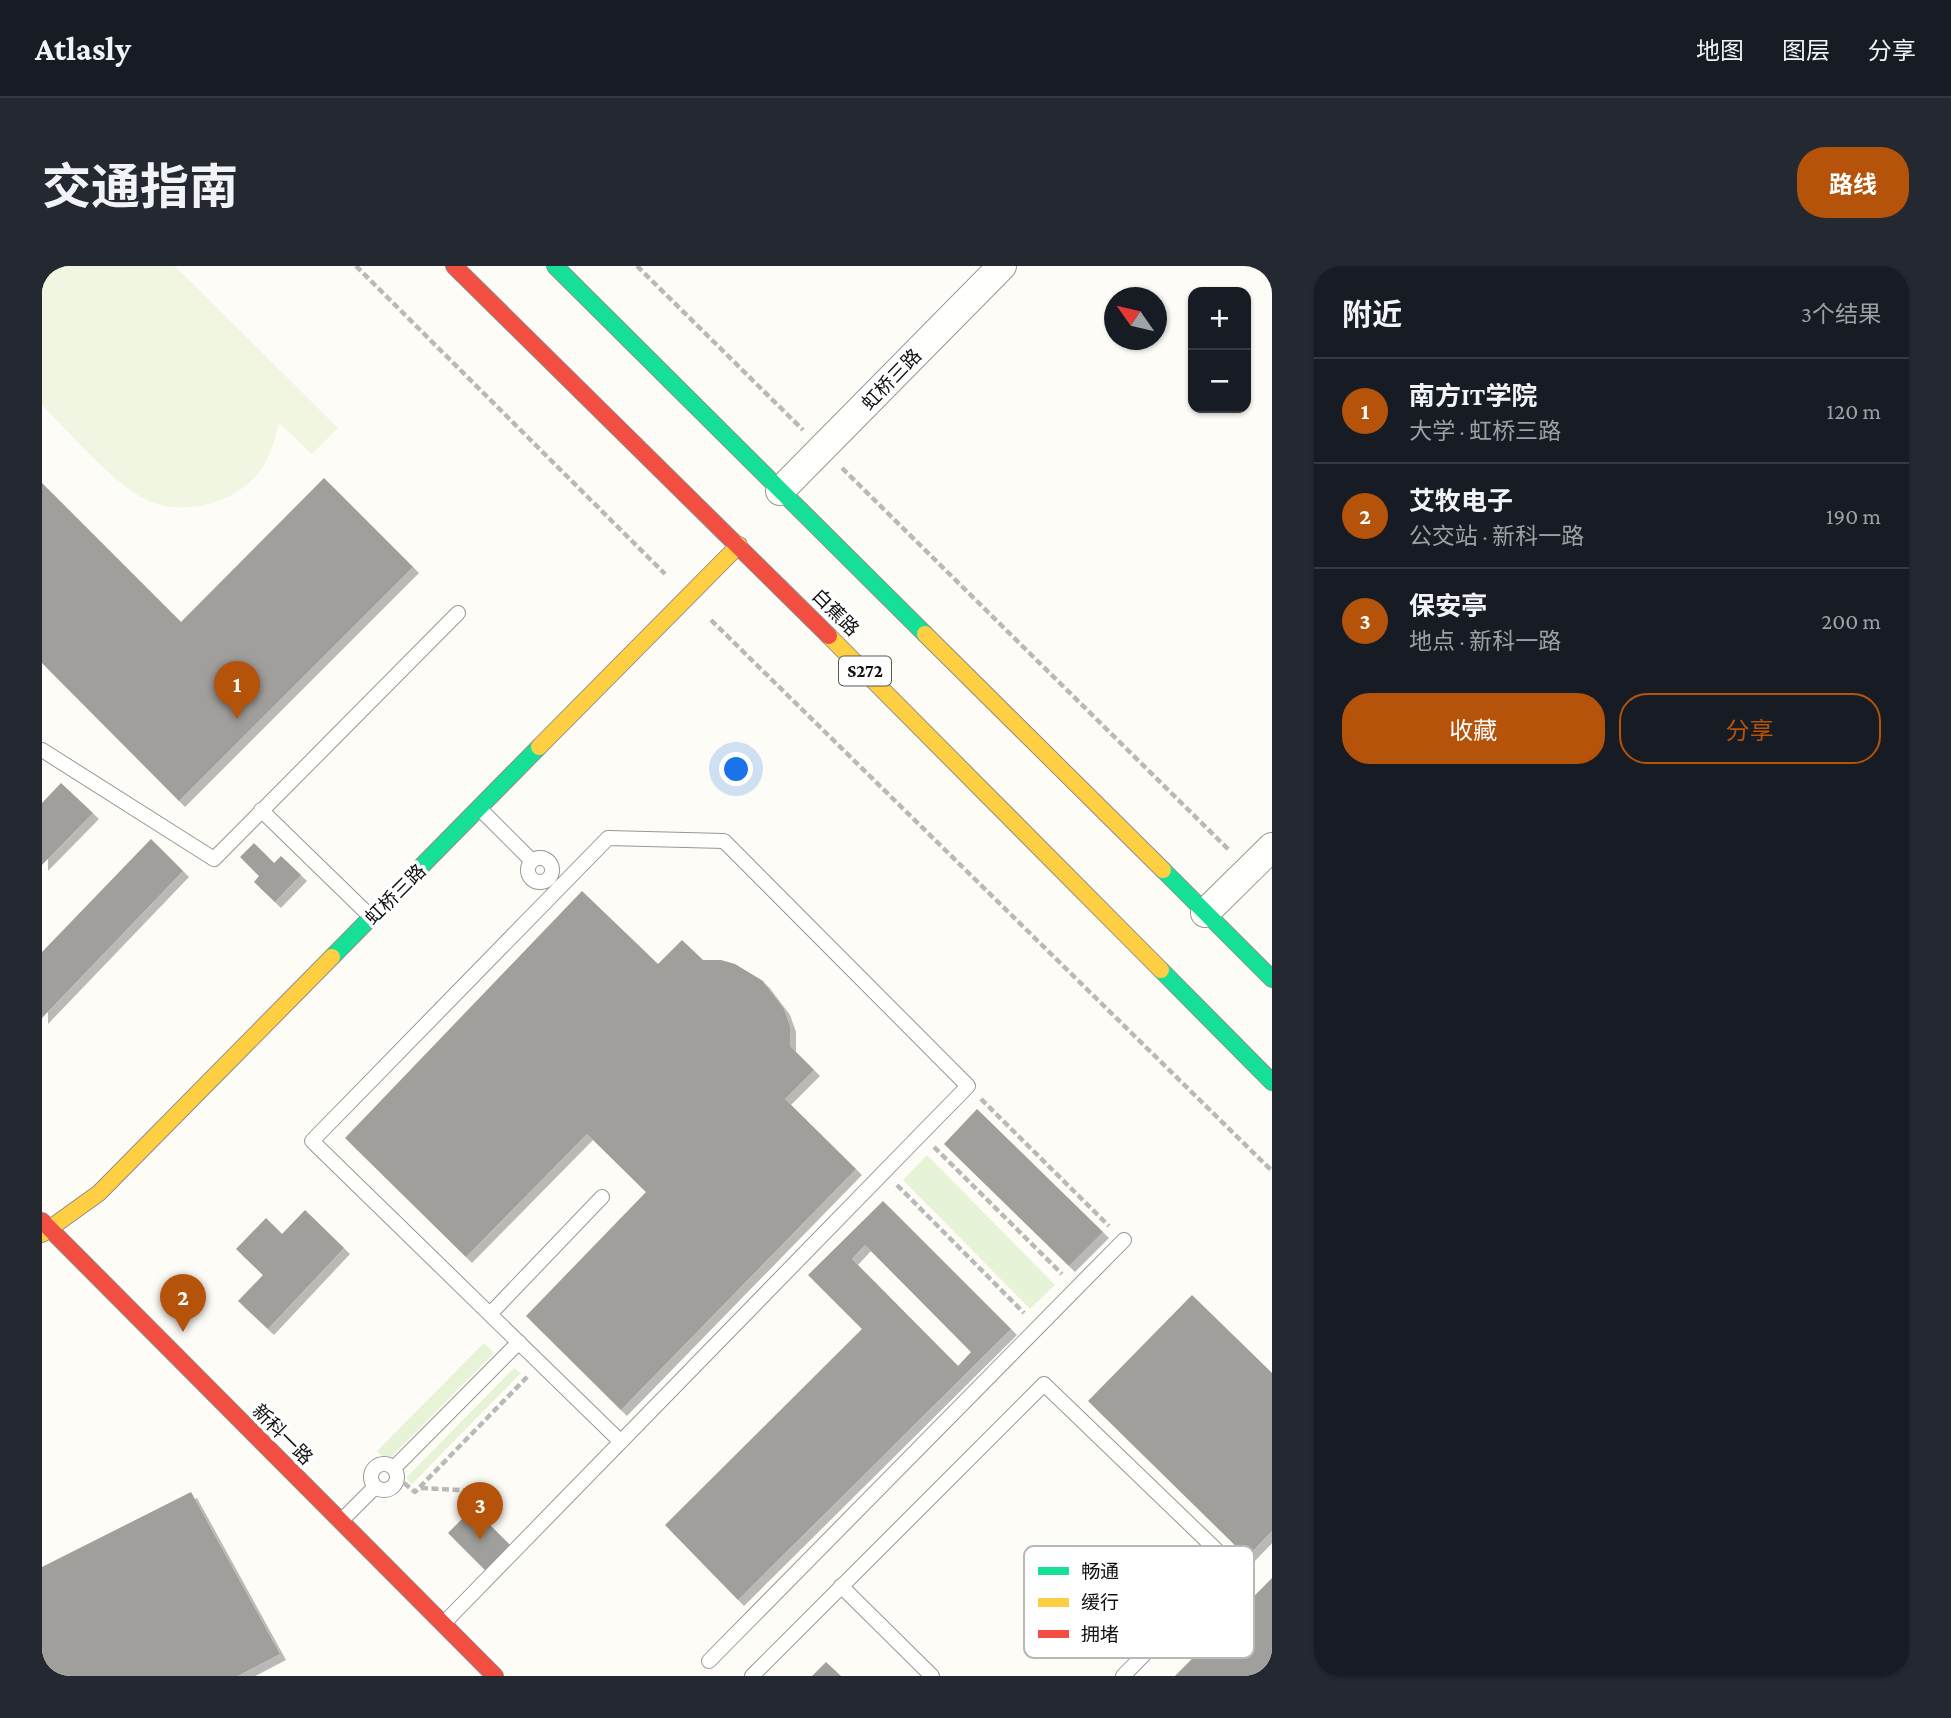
<!DOCTYPE html>
<html lang="zh">
<head>
<meta charset="utf-8">
<style>
  body { margin:0; font-family:"Crimson Pro","Noto Sans SC",serif; background:#242831; color:#f1f3f6 }
  .controls { position:absolute; right:21px; top:21px; display:grid; overflow:hidden; border-radius:14px; box-shadow:0 2px 5px #0004 }
  .controls button { width:63px; height:63px; display:grid; place-items:center; padding:0; border:0; border-bottom:2px solid #363941; background:#171b24; color:#f1f3f6; font:35px sans-serif }
  .compass { position:absolute; left:1062px; top:21px; width:63px; height:63px; border-radius:50%; background:#171b24; box-shadow:0 2px 5px #0004; rotate:304deg }
  .you { position:absolute; left:695px; top:504px; width:24px; height:24px; margin:-18px; border:5px solid #fff; border-radius:50%; background:#1a73e8; box-shadow:0 0 0 10px #1a73e833 }
  .badge { display:grid; place-items:center; width:46px; height:46px; border-radius:50%; background:#b45309; color:#fff; font-size:23px; font-weight:700 }
  .pin { position:absolute; translate:-50% -58px; filter:drop-shadow(0 2px 4px #0008) }
  .pin::after { content:''; position:absolute; top:37px; width:24px; height:21px; background:inherit; clip-path:polygon(0 0,100% 0,50% 100%) }
  .list { margin:0; padding:0; list-style:none }
  h2 { display:flex; justify-content:space-between; align-items:center; height:91px; margin:0; padding:0 28px; font-size:30px }
  h2 small { font-size:23px; font-weight:400; color:#9ea1a6 }
  .list li { display:grid; grid-template-columns:46px 1fr auto; gap:21px; align-items:center; box-sizing:border-box; height:105px; padding:0 28px; border-top:2px solid #363941 }
  .list b { display:block; font-size:26px; white-space:nowrap }
  .list p { margin:0; font-size:23px; white-space:nowrap; color:#9ea1a6 }
  .list em { font-size:23px; font-style:normal; color:#9ea1a6 }
  .actions { display:flex; gap:14px; padding:21px 28px }
  .actions a { flex:1; padding:16px 0; border:2px solid #b45309; border-radius:28px; text-align:center; font-size:24px; color:#b45309 }
  .actions .main { background:#b45309; color:#fff }
  .map { position:relative; flex:none; width:1230px; height:1410px; overflow:hidden; border-radius:28px }
  header { display:flex; align-items:center; gap:42px; box-sizing:border-box; height:98px; padding:0 35px; background:#171b24; border-bottom:2px solid #363941 }
  header strong { font-size:33px }
  nav { display:flex; gap:38px; margin-inline-start:auto; font-size:24px }
  .intro { display:flex; align-items:center; justify-content:space-between; box-sizing:border-box; height:168px; padding:0 42px }
  h1 { margin:0; font-size:49px }
  .button { padding:18px 32px; border-radius:28px; background:#b45309; color:#fff; font-size:24px; font-weight:700 }
  main { display:flex; gap:42px; padding:0 42px }
  aside { flex:1; background:#171b24; border-radius:28px; box-shadow:0 2px 5px #0004 }
  .map>svg:first-child { display:block }
  .green { fill:#e7f3d7 }
  .pitch { fill:#f0f6e1 }
  .building { fill:#a19f9c; fill-rule:evenodd; filter:url(#shadow) }
  .lines { fill:none; stroke-linecap:round; stroke-linejoin:round }
  .lane-casing { stroke:#979795; stroke-width:16 }
  .street-casing { stroke:#979795; stroke-width:30 }
  .fast-casing { stroke:#8e8d8b; stroke-width:18 }
  .slow-casing { stroke:#8e8d8b; stroke-width:18 }
  .jam-casing { stroke:#8e8d8b; stroke-width:18 }
  .path { stroke:#b9b9b8; stroke-width:4.5; stroke-dasharray:7 3.5; stroke-linecap:butt }
  .lane { stroke:#fffffe; stroke-width:14 }
  .street { stroke:#fffffe; stroke-width:28 }
  .fast { stroke:#16e098; stroke-width:16 }
  .slow { stroke:#ffcf43; stroke-width:16 }
  .jam { stroke:#f24e42; stroke-width:16 }
  .labels { text-anchor:middle; stroke-width:7; stroke-linejoin:round; paint-order:stroke }
  .shield { fill:#fff; stroke:#585858; stroke-width:2 }
  .shield-label { font-size:18px; font-weight:bold; fill:#111 }
  .street-label { font-size:19px; fill:#111; stroke:#fff }
  .key { fill:#fff; stroke:#b8b8b8; stroke-width:2 }
  .key-label { font-size:19px; fill:#111 }
</style>
</head>
<body>
<header>
<strong>Atlasly</strong>
<nav><a>地图</a><a>图层</a><a>分享</a></nav>
</header>
<div class="intro"><h1>交通指南</h1><a class="button">路线</a></div>
<main>
<div class="map">
<svg width="1230" height="1410" viewBox="0 0 1230 1410">
  <defs>
    <filter id="shadow"><feDropShadow dx="6" dy="6" stdDeviation="0" flood-color="#0004"/></filter>
  </defs>
  <rect width="100%" height="100%" fill="#fdfcf7"/>
  <path class="green" d="M885,889L1013,1019L988,1043L861,914Z
    M442,1077L452,1087L345,1195L335,1185Z
    M472,1102L479,1107L370,1218L364,1212Z"/>
  <path class="pitch" d="M0,0H133L296,162L270,188L237,157C232,177 227,195 213,211C185,241 130,253 94,228C59,204 30,169 0,139Z"/>
  <path class="building" d="M282,212L371,301L137,535L0,397V217L139,356Z
    M19,517L51,547L0,599V537Z
    M109,573L141,605L0,752V686Z
    M212,577L232,597L239,590L259,609L233,636L212,616L217,610L198,591Z
    M540,625L616,698L640,674L661,694H679L693,698L721,715L742,743L748,760V780L772,804L743,833L814,903L579,1144L484,1050L604,926L545,868L424,991L303,872Z
    M935,843L1061,966L1027,1000L902,878Z
    M841,935L969,1063L696,1334L623,1259L820,1063L766,1009ZM823,979L929,1086L916,1100L810,993Z
    M263,944L302,982L226,1063L196,1035L221,1009L194,983L224,952L240,968Z
    M1150,1029L1230,1107V1265L1205,1291L1046,1135Z
    M149,1226L238,1388L196,1410H0V1301Z
    M431,1242L471,1282L446,1307L406,1267Z
    M1230,1312V1410H1133Z
    M784,1396L799,1410H770Z"/>
  <g class="lines">
    <g class="lane-casing">
      <path id="lane" d="M0,484L172,593L416,347
        M219,544L329,651
        M439,544L490,595
        M486 604a12 12 0 1 1 24 0a12 12 0 1 1-24 0Z
        M448,1048L560,931
        M329 1211a13 13 0 1 1 26 0a13 13 0 1 1-26 0Z
        M352,1202L477,1076
        M300,1254L333,1221
        M799,1320L890,1410
        M402,1357L879,868L926,820L682,575L566,572L270,875L579,1176
        M667,1395L1082,974
        M710,1410L1002,1118L1190,1299L1081,1410"/>
    </g>
    <g class="street-casing">
      <path id="street" d="M738,225L960,0
        M1163,647L1230,581"/>
    </g>
    <g class="fast-casing">
      <path id="fast" d="M513,0L883,368
        M1121,604L1230,713
        M290,691L497,481
        M1119,704L1230,816"/>
    </g>
    <g class="slow-casing">
      <path id="slow" d="M883,368L1121,604
        M787,370L1119,704
        M497,481L697,279
        M0,968L57,927L290,691"/>
    </g>
    <g class="jam-casing">
      <path id="jam" d="M412,0L787,370
        M0,955L453,1410"/>
    </g>
    <path class="path" d="M314,0L623,308
      M595,0L761,164
      M800,202L1187,584
      M669,354L1230,905
      M939,833L1067,960
      M892,881L1020,1008
      M855,919L982,1047
      M362,1217L373,1226L486,1110
      M379,1222L435,1225"/>
    <use href="#lane" class="lane"/>
    <use href="#street" class="street"/>
    <use href="#fast" class="fast"/>
    <use href="#slow" class="slow"/>
    <use href="#jam" class="jam"/>
  </g>
  <g class="labels">
    <rect class="shield" x="797" y="390.5" width="52" height="29" rx="5"/>
    <g class="shield-label">
      <text x="823" y="411">S272</text>
    </g>
    <g class="street-label">
      <text transform="translate(849 113) rotate(-46)" y="7">虹桥三路</text>
      <text transform="translate(794 346) rotate(45)" y="7">白蕉路</text>
      <text transform="translate(353 628) rotate(-45)" y="7">虹桥三路</text>
      <text transform="translate(241 1168) rotate(45)" y="7">新科一路</text>
    </g>
  </g>
  <rect x="982" y="1280" width="230" height="112" rx="10" class="key"/>
  <rect x="996" y="1301" width="31" height="8" fill="#16e098"/>
  <rect x="996" y="1332" width="31" height="9" fill="#ffcf43"/>
  <rect x="996" y="1364" width="31" height="8" fill="#f24e42"/>
  <g class="key-label">
    <text x="1039" y="1312">畅通</text>
    <text x="1039" y="1343">缓行</text>
    <text x="1039" y="1375">拥堵</text>
  </g>
</svg>
<div class="controls">
<button>+</button>
<button>−</button>
</div>
<svg class="compass" viewBox="-18 -18 36 36"><path d="M0-13l5 13h-10z" fill="#e53935"/><path d="M0 13l5-13h-10z" fill="#9ea1a6"/></svg>
<div class="you"></div>
<div class="pin badge" style="left:195px;top:453px">1</div>
<div class="pin badge" style="left:141px;top:1066px">2</div>
<div class="pin badge" style="left:438px;top:1274px">3</div>
</div>
<aside>
<h2>附近<small>3个结果</small></h2>
<ul class="list">
<li><span class="badge">1</span><div><b>南方IT学院</b><p>大学 · 虹桥三路</p></div><em>120 m</em></li>
<li><span class="badge">2</span><div><b>艾牧电子</b><p>公交站 · 新科一路</p></div><em>190 m</em></li>
<li><span class="badge">3</span><div><b>保安亭</b><p>地点 · 新科一路</p></div><em>200 m</em></li>
</ul>
<div class="actions"><a class="main">收藏</a><a>分享</a></div>
</aside>
</main>
</body>
</html>
